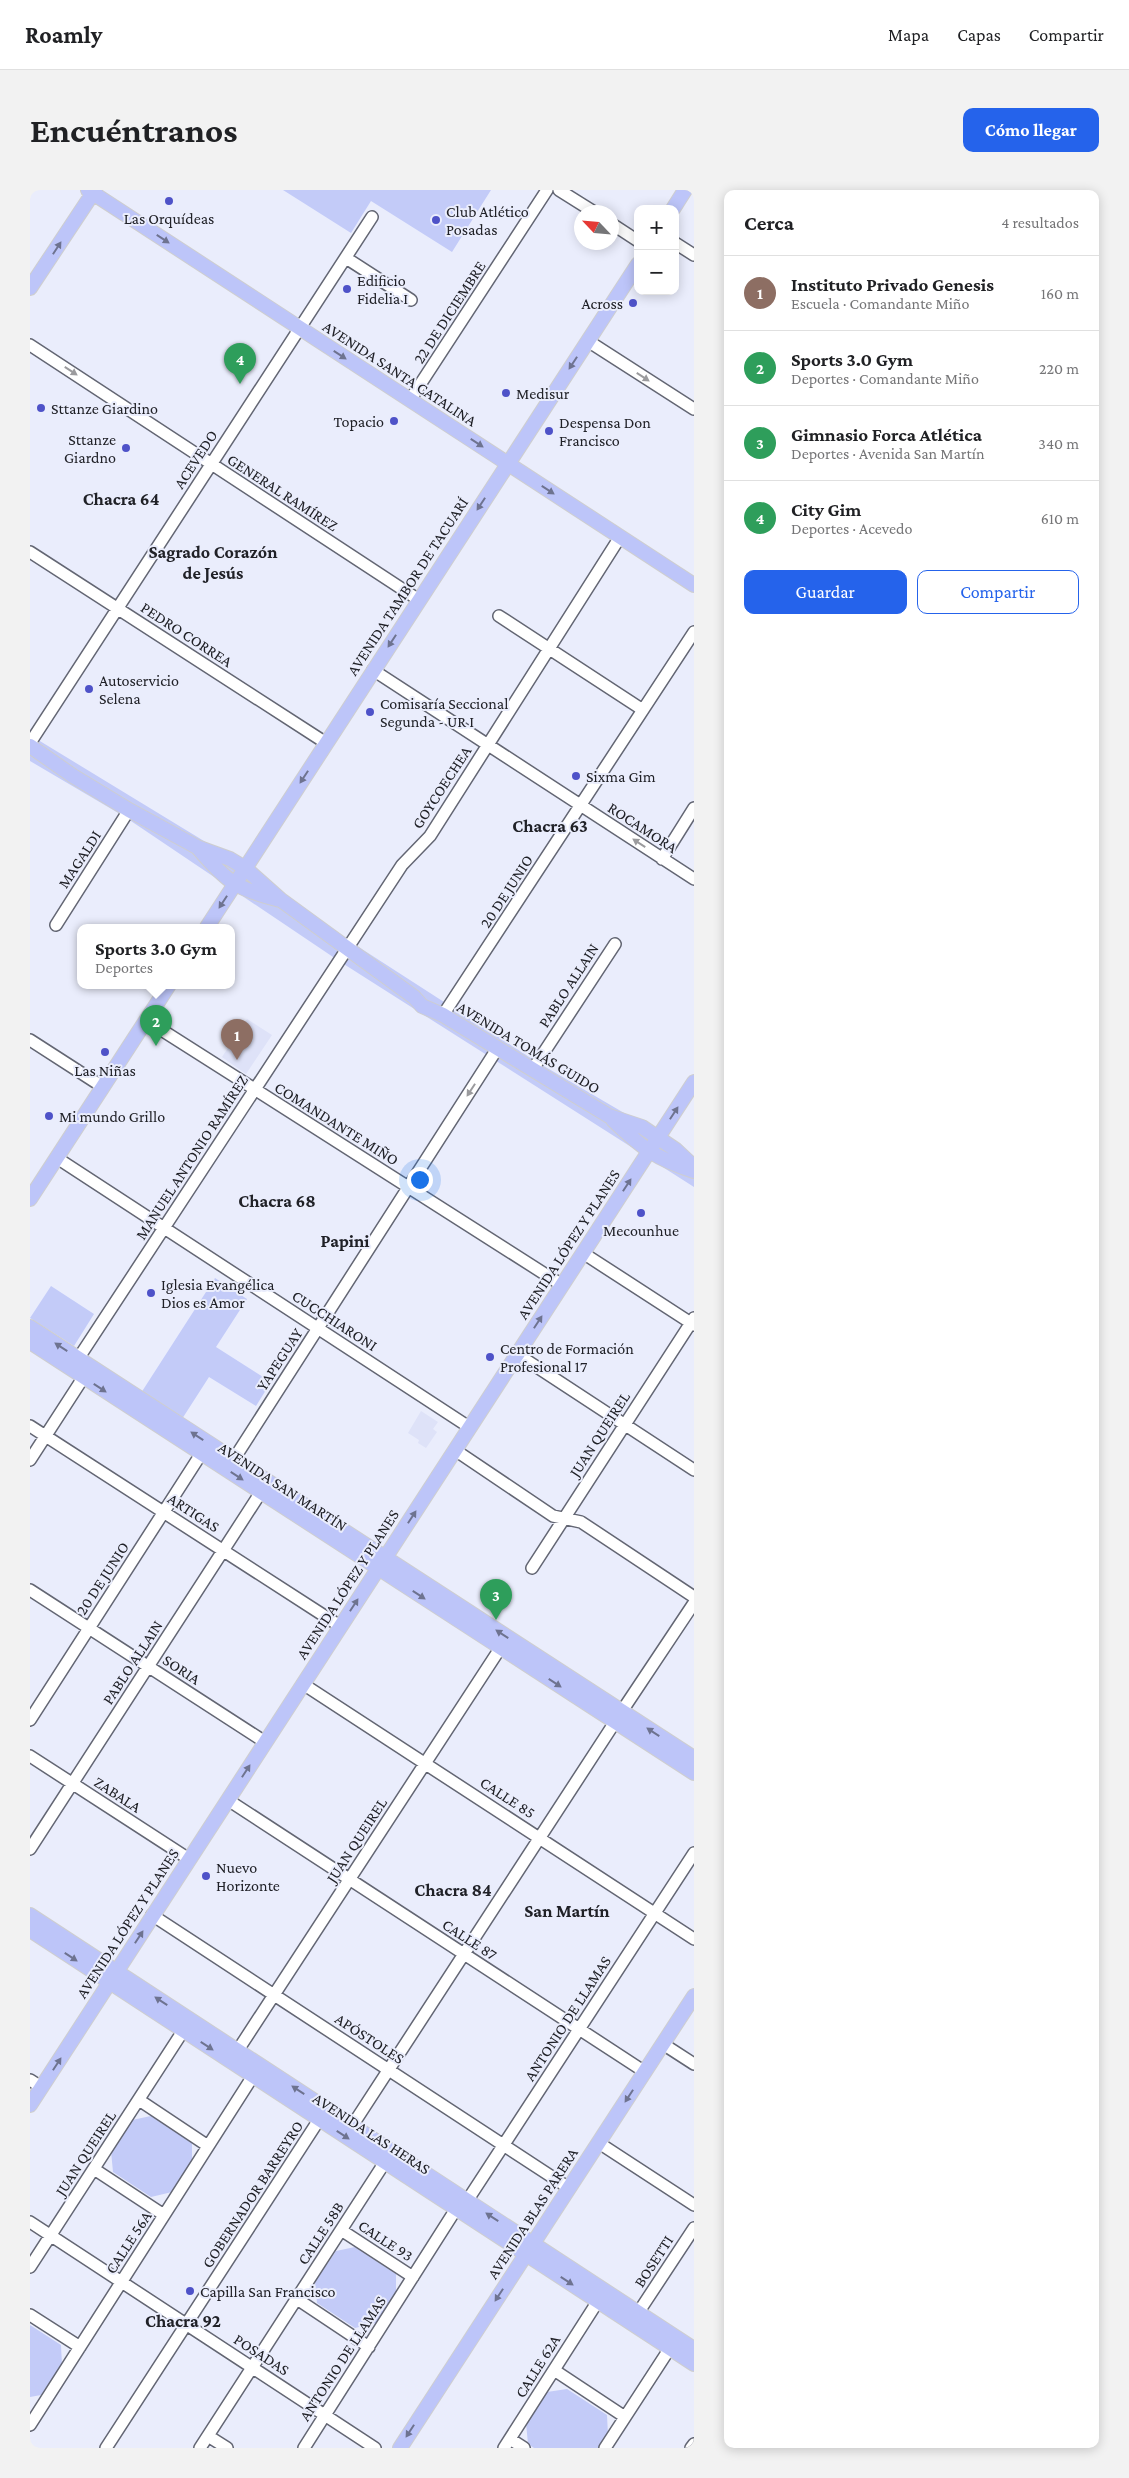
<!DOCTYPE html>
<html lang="es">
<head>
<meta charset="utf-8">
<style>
  body { margin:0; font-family:"Crimson Pro",serif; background:#f2f2f2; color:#202124 }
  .controls { position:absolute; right:15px; top:15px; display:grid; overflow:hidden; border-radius:10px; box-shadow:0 2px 12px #0003 }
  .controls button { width:45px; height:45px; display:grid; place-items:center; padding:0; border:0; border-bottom:1px solid #e0e0e0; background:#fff; color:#202124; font:25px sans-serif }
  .compass { position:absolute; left:544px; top:15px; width:45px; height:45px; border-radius:50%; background:#fff; box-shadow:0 2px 12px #0003; rotate:296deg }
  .you { position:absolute; left:389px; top:989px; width:18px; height:18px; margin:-12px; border:4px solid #fff; border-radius:50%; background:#1a73e8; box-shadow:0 0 0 8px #1a73e833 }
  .badge { display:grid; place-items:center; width:32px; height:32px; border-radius:50%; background:#2563eb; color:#fff; font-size:16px; font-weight:700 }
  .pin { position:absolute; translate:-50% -41px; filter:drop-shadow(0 1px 2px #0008) }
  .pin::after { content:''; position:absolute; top:26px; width:18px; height:15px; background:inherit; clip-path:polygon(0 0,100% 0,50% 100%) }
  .popup { position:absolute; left:47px; top:734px; width:158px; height:65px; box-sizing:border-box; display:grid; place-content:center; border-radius:10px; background:#fff; filter:drop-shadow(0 1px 4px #0005); font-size:16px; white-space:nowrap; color:#757577 }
  .popup b { font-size:19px; color:#202124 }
  .popup::after { content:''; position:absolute; left:50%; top:100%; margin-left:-10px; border:10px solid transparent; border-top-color:#fff }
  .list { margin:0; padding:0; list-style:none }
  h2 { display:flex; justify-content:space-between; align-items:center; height:65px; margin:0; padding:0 20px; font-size:21px }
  h2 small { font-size:16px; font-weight:400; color:#757577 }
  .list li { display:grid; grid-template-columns:32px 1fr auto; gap:15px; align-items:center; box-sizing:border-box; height:75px; padding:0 20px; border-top:1px solid #e0e0e0 }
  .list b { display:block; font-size:19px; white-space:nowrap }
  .list p { margin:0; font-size:16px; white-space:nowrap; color:#757577 }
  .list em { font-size:16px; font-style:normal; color:#757577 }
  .actions { display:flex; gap:10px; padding:15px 20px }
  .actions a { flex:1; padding:11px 0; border:1px solid #2563eb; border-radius:10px; text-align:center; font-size:18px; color:#2563eb }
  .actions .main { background:#2563eb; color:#fff }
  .map { position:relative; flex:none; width:664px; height:2258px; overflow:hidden; border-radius:10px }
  header { display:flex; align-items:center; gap:30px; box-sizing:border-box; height:70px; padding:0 25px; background:#fff; border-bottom:1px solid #e0e0e0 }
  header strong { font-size:24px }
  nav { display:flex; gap:28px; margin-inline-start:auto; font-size:18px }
  .intro { display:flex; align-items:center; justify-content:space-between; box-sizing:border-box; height:120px; padding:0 30px }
  h1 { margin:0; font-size:35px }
  .button { padding:12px 22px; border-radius:10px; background:#2563eb; color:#fff; font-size:18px; font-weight:700 }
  main { display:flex; gap:30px; padding:0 30px }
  aside { flex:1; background:#fff; border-radius:10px; box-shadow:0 2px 12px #0003 }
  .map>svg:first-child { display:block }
  .built { fill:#dee2f8 }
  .green { fill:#c3cbf8 }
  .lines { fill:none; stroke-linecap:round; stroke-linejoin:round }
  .minor-casing { stroke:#636673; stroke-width:14 }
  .major-casing { stroke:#cececf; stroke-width:16 }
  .minor { stroke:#fff; stroke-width:11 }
  .major { stroke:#bdc5f9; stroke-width:14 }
  .oneway { fill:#6e7390 }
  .oneway2 { fill:#9b9b9e }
  .poi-dot { fill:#4e52c8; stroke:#eaedfc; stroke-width:2 }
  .labels { text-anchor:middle; stroke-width:4; stroke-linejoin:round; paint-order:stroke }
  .poi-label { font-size:16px; fill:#202127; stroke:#eaedfc; text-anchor:start }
  .street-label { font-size:16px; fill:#202127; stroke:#eaedfc }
  .neighbourhood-label { font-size:18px; font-weight:bold; fill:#202127; stroke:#eaedfc }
</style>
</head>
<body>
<header>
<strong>Roamly</strong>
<nav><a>Mapa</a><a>Capas</a><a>Compartir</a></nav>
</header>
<div class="intro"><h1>Encuéntranos</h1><a class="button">Cómo llegar</a></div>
<main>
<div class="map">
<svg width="664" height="2258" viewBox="0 0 664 2258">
  <rect width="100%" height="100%" fill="#eaedfc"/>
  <path class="built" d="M217,829L242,845L216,884L192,867Z
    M391,1221L408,1232L403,1239L407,1242L396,1258L388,1253L389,1250L378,1243Z"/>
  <path class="green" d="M253,0H461L422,62L341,11L321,43Z
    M0,545L215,676L321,752L507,872L630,944L664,968V997L309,771L95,627L0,571Z
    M185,1088L217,1109L186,1157L241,1192L226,1216L179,1187L152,1229L111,1203Z
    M21,1096L64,1124L44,1156L0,1128Z
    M121,1926L162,1953V1973L142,2002L121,2007L83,1982L81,1961L102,1930Z
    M325,2057L366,2084V2104L346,2133L325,2138L287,2113L285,2092L306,2061Z
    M0,2135L31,2155L32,2175L11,2205L0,2207Z
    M537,2199L577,2225L578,2245L568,2258H504L498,2254L496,2233L517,2202Z"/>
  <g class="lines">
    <g class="minor-casing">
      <path id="minor" d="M529,0L564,22
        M582,34L608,51
        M645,53L664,65
        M316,68L381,110
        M558,151L664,219
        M0,155L389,410
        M380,210L517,0
        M0,362L296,553
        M469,426L613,520
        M343,480L664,689
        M0,553L342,27
        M632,669L664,618
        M26,735L99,620
        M413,825L664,442
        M116,830L532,1095
        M0,850L73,897
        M503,879L585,754
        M27,968L439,1237
        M553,1063L664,1135
        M487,1164L664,1280
        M48,1169L372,675L400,646L590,347
        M0,1236L310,1436
        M425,1260L523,1326L551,1332L664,1407
        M204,1269L467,859
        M0,1270L53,1188
        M502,1378L664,1128
        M0,1400L235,1552
        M273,1494L664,1749
        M592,1521L664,1413
        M0,1530L171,1264
        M0,1566L159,1669
        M198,1610L615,1882
        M0,1659L231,1302
        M122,1725L539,1998
        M633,1854L664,1874
        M208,1860L471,1457
        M0,1890L11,1897
        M109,1910L178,1956
        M322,1936L585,1532
        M569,1953L664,2015
        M64,1979L134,2025
        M437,2011L664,1663
        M0,2032L345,2258
        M311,2040L383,2087
        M0,2077L153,1841
        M267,2109L339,2157
        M608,2123L664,2038
        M0,2125L50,2157
        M524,2180L595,2227
        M0,2235L223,1886
        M178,2246L197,2258
        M480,2249L494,2258
        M76,2258L294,1922
        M170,2258L355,1972
        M274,2258L426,2019
        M474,2258L568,2111
        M575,2258L640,2158
        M661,2258L664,2254"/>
    </g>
    <g class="major-casing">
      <path id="major" d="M58,0L664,395
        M643,19L655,0
        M0,98L65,0
        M0,556L43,586L99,620L167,657L200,669L215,678L251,710L384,807L392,816L413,825L579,926L612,937L646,960L664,977
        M168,658C197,692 206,699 250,710
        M177,737L608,74
        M583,930C611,957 626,969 664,981
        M0,1009L139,795
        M0,1137L664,1568
        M0,1152L664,1583
        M0,1725L664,2159
        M0,1740L664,2174
        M0,1915L664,892
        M370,2258L664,1806"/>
    </g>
    <use href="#minor" class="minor"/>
    <use href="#major" class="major"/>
  </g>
  <defs><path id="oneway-solid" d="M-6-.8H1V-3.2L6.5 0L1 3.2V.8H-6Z" transform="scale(1.25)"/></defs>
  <g class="oneway">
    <use href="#oneway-solid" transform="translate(133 49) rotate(33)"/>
    <use href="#oneway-solid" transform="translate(27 58) rotate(-57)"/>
    <use href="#oneway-solid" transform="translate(310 165) rotate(33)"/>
    <use href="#oneway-solid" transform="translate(543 173) rotate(123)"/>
    <use href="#oneway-solid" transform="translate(447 253) rotate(33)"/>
    <use href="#oneway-solid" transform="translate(518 300) rotate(33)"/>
    <use href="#oneway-solid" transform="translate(451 314) rotate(123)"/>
    <use href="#oneway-solid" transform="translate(362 451) rotate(123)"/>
    <use href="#oneway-solid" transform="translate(274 587) rotate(123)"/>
    <use href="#oneway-solid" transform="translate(193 712) rotate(123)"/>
    <use href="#oneway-solid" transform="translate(644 923) rotate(-57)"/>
    <use href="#oneway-solid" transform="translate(597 995) rotate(-57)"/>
    <use href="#oneway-solid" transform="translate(508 1132) rotate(-57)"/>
    <use href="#oneway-solid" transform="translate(31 1157) rotate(-147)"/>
    <use href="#oneway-solid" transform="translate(70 1198) rotate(33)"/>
    <use href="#oneway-solid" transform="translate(167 1246) rotate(-147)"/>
    <use href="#oneway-solid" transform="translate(207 1286) rotate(33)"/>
    <use href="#oneway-solid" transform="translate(382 1327) rotate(-57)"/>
    <use href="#oneway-solid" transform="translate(389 1405) rotate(33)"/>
    <use href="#oneway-solid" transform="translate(324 1415) rotate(-57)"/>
    <use href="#oneway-solid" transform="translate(472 1444) rotate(-147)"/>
    <use href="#oneway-solid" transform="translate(525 1493) rotate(33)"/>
    <use href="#oneway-solid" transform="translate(623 1542) rotate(-147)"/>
    <use href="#oneway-solid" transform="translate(216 1581) rotate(-57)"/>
    <use href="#oneway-solid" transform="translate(109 1747) rotate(-57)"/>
    <use href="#oneway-solid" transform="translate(41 1767) rotate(33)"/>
    <use href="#oneway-solid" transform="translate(131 1811) rotate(-147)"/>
    <use href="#oneway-solid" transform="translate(177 1856) rotate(33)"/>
    <use href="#oneway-solid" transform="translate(27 1874) rotate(-57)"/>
    <use href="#oneway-solid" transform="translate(268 1900) rotate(-147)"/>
    <use href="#oneway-solid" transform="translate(599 1906) rotate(123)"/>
    <use href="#oneway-solid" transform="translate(313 1945) rotate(33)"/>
    <use href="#oneway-solid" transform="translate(462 2027) rotate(-147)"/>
    <use href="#oneway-solid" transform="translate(537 2091) rotate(33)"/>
    <use href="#oneway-solid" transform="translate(469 2105) rotate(123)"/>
    <use href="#oneway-solid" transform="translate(380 2241) rotate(123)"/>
  </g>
  <g class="oneway2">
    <use href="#oneway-solid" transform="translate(41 181) rotate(33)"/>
    <use href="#oneway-solid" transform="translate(613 187) rotate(33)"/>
    <use href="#oneway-solid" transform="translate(609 653) rotate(-147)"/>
    <use href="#oneway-solid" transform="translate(441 900) rotate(123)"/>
  </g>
  <g class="poi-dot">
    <circle cx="139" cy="11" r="5"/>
    <circle cx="406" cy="30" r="5"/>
    <circle cx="317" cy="99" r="5"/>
    <circle cx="603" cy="113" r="5"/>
    <circle cx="476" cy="203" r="5"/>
    <circle cx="11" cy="218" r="5"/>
    <circle cx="364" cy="231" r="5"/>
    <circle cx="519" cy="241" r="5"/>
    <circle cx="96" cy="258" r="5"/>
    <circle cx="59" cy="499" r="5"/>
    <circle cx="340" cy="522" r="5"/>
    <circle cx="546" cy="586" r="5"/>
    <circle cx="75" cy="862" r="5"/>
    <circle cx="19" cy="926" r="5"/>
    <circle cx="611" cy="1023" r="5"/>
    <circle cx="121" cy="1103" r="5"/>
    <circle cx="460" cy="1167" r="5"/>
    <circle cx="176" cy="1686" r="5"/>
    <circle cx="160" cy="2101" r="5"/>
  </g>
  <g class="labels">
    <g class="poi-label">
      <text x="416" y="27">Club Atlético<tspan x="416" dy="18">Posadas</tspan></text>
      <text x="139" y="34" text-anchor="middle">Las Orquídeas</text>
      <text x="327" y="96">Edificio<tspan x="327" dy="18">Fidelia I</tspan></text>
      <text x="593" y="119" text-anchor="end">Across</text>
      <text x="486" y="209">Medisur</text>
      <text x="21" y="224">Sttanze Giardino</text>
      <text x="354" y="237" text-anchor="end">Topacio</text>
      <text x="529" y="238">Despensa Don<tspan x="529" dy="18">Francisco</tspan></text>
      <text x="86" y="255" text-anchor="end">Sttanze<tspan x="86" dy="18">Giardno</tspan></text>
      <text x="69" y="496">Autoservicio<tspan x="69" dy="18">Selena</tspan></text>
      <text x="350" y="519">Comisaría Seccional<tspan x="350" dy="18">Segunda - UR I</tspan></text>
      <text x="556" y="592">Sixma Gim</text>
      <text x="75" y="886" text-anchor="middle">Las Niñas</text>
      <text x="29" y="932">Mi mundo Grillo</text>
      <text x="611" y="1046" text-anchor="middle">Mecounhue</text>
      <text x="131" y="1100">Iglesia Evangélica<tspan x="131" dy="18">Dios es Amor</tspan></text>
      <text x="470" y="1164">Centro de Formación<tspan x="470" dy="18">Profesional 17</tspan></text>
      <text x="186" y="1683">Nuevo<tspan x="186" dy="18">Horizonte</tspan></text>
      <text x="170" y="2107">Capilla San Francisco</text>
    </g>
    <g class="street-label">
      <text transform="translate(419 122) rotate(-57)" y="6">22 DE DICIEMBRE</text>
      <text transform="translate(370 183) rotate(33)" y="6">AVENIDA SANTA CATALINA</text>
      <text transform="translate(165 269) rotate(-57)" y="6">ACEVEDO</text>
      <text transform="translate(253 302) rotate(33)" y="6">GENERAL RAMÍREZ</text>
      <text transform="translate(377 396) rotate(-57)" y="6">AVENIDA TAMBOR DE TACUARÍ</text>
      <text transform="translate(157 444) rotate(33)" y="6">PEDRO CORREA</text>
      <text transform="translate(411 597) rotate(-57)" y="6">GOYCOECHEA</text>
      <text transform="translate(613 637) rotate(33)" y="6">ROCAMORA</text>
      <text transform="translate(49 669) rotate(-57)" y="6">MAGALDI</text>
      <text transform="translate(476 701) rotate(-57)" y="6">20 DE JUNIO</text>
      <text transform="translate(538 795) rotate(-57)" y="6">PABLO ALLAIN</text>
      <text transform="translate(499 857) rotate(31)" y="6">AVENIDA TOMÁS GUIDO</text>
      <text transform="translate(307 933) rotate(32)" y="6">COMANDANTE MIÑO</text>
      <text transform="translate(161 967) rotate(-57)" y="6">MANUEL ANTONIO RAMÍREZ</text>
      <text transform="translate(538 1054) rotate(-57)" y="6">AVENIDA LÓPEZ Y PLANES</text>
      <text transform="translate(305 1130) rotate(33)" y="6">CUCCHIARONI</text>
      <text transform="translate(249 1169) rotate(-57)" y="6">YAPEGUAY</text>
      <text transform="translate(569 1244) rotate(-57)" y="6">JUAN QUEIREL</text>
      <text transform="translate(253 1296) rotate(33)" y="6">AVENIDA SAN MARTÍN</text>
      <text transform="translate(164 1322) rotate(33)" y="6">ARTIGAS</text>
      <text transform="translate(72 1388) rotate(-57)" y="6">20 DE JUNIO</text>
      <text transform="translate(317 1394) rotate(-57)" y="6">AVENIDA LÓPEZ Y PLANES</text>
      <text transform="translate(102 1472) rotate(-57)" y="6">PABLO ALLAIN</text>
      <text transform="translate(152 1479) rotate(33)" y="6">SORIA</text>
      <text transform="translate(88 1604) rotate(33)" y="6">ZABALA</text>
      <text transform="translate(478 1607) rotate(33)" y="6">CALLE 85</text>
      <text transform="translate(326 1650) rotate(-57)" y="6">JUAN QUEIREL</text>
      <text transform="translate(97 1733) rotate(-57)" y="6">AVENIDA LÓPEZ Y PLANES</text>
      <text transform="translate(440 1749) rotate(33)" y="6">CALLE 87</text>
      <text transform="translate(537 1828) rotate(-57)" y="6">ANTONIO DE LLAMAS</text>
      <text transform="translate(340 1848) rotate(33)" y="6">APÓSTOLES</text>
      <text transform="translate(342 1943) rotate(33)" y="6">AVENIDA LAS HERAS</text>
      <text transform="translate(55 1963) rotate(-57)" y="6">JUAN QUEIREL</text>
      <text transform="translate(222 2004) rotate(-57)" y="6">GOBERNADOR BARREYRO</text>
      <text transform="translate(502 2023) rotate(-57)" y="6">AVENIDA BLAS PARERA</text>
      <text transform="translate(290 2043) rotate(-57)" y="6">CALLE 58B</text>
      <text transform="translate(356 2050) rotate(33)" y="6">CALLE 93</text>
      <text transform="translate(98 2052) rotate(-57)" y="6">CALLE 56A</text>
      <text transform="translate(623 2071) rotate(-57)" y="6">BOSETTI</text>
      <text transform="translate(232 2164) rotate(33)" y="6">POSADAS</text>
      <text transform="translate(312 2168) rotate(-57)" y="6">ANTONIO DE LLAMAS</text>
      <text transform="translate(507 2176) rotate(-58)" y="6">CALLE 62A</text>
    </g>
    <g class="neighbourhood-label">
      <text x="91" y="315">Chacra 64</text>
      <text x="183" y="368">Sagrado Corazón<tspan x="183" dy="21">de Jesús</tspan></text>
      <text x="520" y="642">Chacra 63</text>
      <text x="247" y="1017">Chacra 68</text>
      <text x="315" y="1057">Papini</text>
      <text x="423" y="1706">Chacra 84</text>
      <text x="537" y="1727">San Martín</text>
      <text x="153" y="2137">Chacra 92</text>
    </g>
  </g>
</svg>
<div class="controls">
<button>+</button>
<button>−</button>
</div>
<svg class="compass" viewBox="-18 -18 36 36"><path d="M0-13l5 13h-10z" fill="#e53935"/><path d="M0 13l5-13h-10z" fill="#757577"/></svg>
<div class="you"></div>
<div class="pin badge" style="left:207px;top:870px;background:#8d6e63">1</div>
<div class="pin badge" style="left:126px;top:856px;background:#2e9e5b">2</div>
<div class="popup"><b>Sports 3.0 Gym</b>Deportes</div>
<div class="pin badge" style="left:466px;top:1430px;background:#2e9e5b">3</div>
<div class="pin badge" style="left:210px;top:194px;background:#2e9e5b">4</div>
</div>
<aside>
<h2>Cerca<small>4 resultados</small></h2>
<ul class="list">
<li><span class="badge" style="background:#8d6e63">1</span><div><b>Instituto Privado Genesis</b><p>Escuela · Comandante Miño</p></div><em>160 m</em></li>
<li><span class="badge" style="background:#2e9e5b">2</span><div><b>Sports 3.0 Gym</b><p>Deportes · Comandante Miño</p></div><em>220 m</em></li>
<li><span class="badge" style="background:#2e9e5b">3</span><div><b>Gimnasio Forca Atlética</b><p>Deportes · Avenida San Martín</p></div><em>340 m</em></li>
<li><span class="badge" style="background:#2e9e5b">4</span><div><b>City Gim</b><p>Deportes · Acevedo</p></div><em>610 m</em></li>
</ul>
<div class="actions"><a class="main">Guardar</a><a>Compartir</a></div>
</aside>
</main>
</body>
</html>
